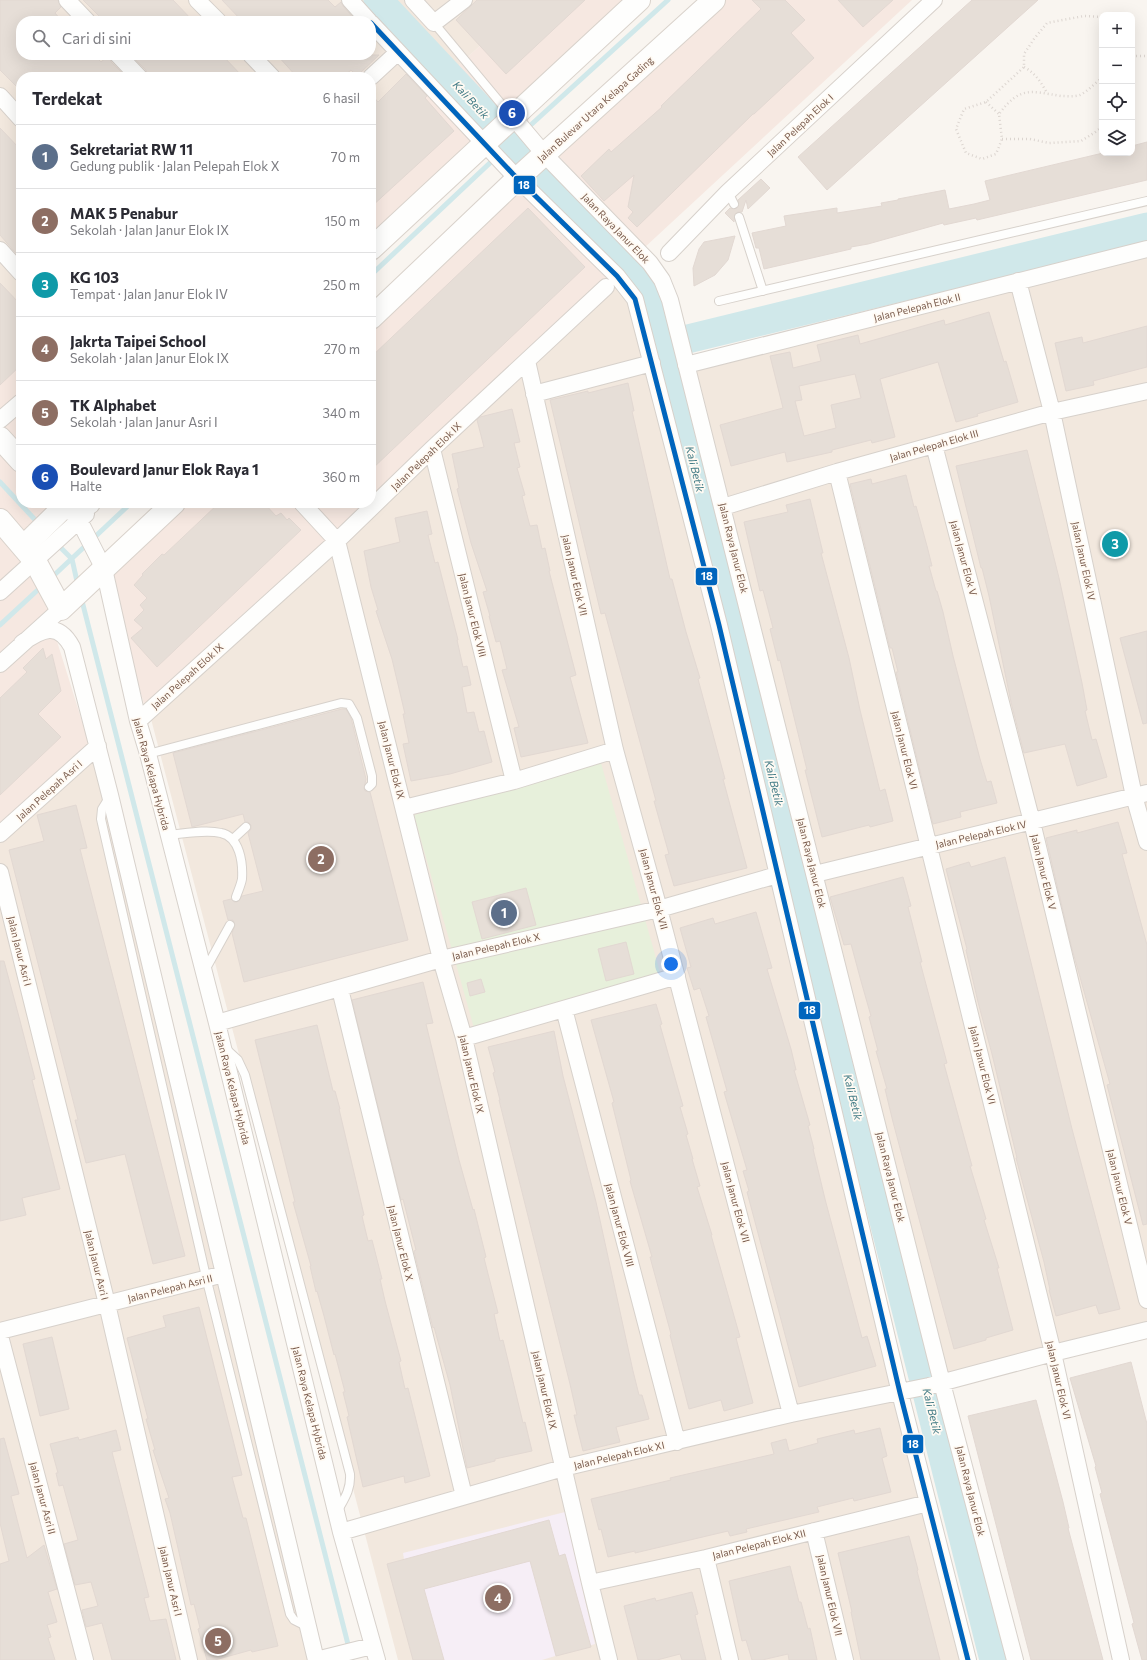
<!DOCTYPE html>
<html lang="id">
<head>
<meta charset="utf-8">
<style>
  body { margin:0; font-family:Commissioner,sans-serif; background:#f2f2f3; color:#2b2b33 }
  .controls { position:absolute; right:12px; top:12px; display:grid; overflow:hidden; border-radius:8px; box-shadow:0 4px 16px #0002 }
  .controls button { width:36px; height:36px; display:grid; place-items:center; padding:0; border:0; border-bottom:1px solid #e1e1e2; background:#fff; color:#2b2b33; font:20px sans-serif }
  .you { position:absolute; left:671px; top:964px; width:14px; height:14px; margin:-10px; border:3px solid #fff; border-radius:50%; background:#1a73e8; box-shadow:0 0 0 6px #1a73e833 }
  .badge { display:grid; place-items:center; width:26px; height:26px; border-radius:50%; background:#7c3aed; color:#fff; font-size:13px; font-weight:700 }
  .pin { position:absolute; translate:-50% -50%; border:2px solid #fff; box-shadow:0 1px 4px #0006 }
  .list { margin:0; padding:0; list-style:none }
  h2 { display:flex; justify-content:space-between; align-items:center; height:52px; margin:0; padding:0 16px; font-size:17px }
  h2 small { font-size:13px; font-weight:400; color:#7c7c81 }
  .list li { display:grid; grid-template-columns:26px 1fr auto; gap:12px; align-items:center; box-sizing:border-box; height:64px; padding:0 16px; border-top:1px solid #e1e1e2 }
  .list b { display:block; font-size:15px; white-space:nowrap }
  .list p { margin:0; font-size:13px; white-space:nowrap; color:#7c7c81 }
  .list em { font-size:13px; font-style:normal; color:#7c7c81 }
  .icon { flex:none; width:22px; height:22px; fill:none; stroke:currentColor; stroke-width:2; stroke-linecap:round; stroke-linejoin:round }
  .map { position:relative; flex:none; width:1147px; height:1660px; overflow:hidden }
  .search { position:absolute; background:#fff; box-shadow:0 4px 16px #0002; left:16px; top:16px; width:360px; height:44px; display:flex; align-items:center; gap:10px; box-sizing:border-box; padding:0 14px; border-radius:16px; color:#7c7c81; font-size:15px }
  .panel { position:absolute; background:#fff; box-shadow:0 4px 16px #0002; left:16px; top:72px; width:360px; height:436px; border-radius:16px }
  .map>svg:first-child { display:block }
  .residential { fill:#f2e8de; fill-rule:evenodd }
  .commercial { fill:#f6e8e1 }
  .education { fill:#f6eef6 }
  .green { fill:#e7f0db }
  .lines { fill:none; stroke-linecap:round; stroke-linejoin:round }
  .stream { stroke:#d0e8ea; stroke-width:5 }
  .river { stroke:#d0e8ea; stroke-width:29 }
  .building { fill:#e6ded7; stroke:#e2d8d2; fill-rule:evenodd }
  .lane-casing { stroke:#d7d1cb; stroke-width:10 }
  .street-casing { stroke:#d7d1cb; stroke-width:18 }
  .secondary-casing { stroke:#d9d2cb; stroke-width:24 }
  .path { stroke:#dcd5d0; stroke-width:2.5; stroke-dasharray:1 3; stroke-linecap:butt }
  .lane { stroke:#fefefd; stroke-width:8 }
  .street { stroke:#fefefd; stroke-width:16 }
  .secondary { stroke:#fefefd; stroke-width:22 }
  .bus-1-casing { stroke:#fffaf3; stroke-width:8 }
  .bus-1 { stroke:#0065bd; stroke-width:5 }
  .labels { text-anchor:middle; stroke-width:3.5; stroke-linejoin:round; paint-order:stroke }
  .street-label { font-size:10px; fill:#7a5c4d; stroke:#fffaf3 }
  .water-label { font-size:11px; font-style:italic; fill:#437c86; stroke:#fffaf3 }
  .line-badge { stroke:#fffaf3; stroke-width:1.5 }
  .badge-label { font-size:11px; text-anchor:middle; font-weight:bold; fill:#fff }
</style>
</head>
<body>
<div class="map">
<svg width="1147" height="1660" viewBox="0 0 1147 1660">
  <rect width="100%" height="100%" fill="#f9f5f0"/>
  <path class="residential" d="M0,0H530L371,146V77H21V363L0,340ZM21,21H371V55H21Z
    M1147,257V1332L947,1380L695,369Z
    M623,273L966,1660H398L151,719Z
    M93,757L314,1660H0V843Z"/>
  <path class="commercial" d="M530,0H631L371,242V146Z
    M724,0H912L644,248L557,154Z
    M523,185L611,276L371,501V326Z
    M0,340L21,363V503H90L31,558L90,747L0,831Z
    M180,503H368L146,711L106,571Z"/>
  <path class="education" d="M565,1512L595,1644L542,1660H421L403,1553Z"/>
  <path class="green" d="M601,763L661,976L474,1028L414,815Z"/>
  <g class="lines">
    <path class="stream" d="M371,275L511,143L668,0
      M0,482L39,524
      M56,543L72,559L78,586
      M50,579L131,503
      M81,597L352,1660
      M0,625L42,586"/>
    <path class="river" d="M378,0L641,281L656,312L994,1660
      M663,345L1147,227"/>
  </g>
  <path class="building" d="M0,0H58L61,7L55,13L62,21H21V55H94L101,62L109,55L111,62L126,77H21V91L0,70Z
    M83,0H173L193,21H104Z
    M222,0H328L335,7L341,2L343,6L356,21H242Z
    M477,0H585L506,74L456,20Z
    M752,0H785L805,20L791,33L814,58L754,114H753L637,227L628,218L633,212L628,207L634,175L604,201L581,176L609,149L611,152L662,107L661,106L761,9Z
    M838,0H893L863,27Z
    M972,0H1038L827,190L798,157Z
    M131,55H222L243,77H148L146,70Z
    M277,55H379L357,76L351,70L343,77H297Z
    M406,74L427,96L425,98L454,131L371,207V94L378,102Z
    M0,128L21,150V259L0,235Z
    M1147,142V180L977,220L976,218L944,225L943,223L868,244L851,247V249L764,269L759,248H756L752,233L786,226L784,216L837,208V213L882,206L881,203L898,200V199L945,190L949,209L974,204L990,200L985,181L1103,153H1132V146Z
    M761,179L770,188L748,209L746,200L742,212H738L735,214L734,222L725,213L730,208L734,209L738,207V200Z
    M528,208L585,267L371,470V357Z
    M735,236L728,260L715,275L694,286L693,268L699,249L704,242Z
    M0,283L21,305V365L0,385Z
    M989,312L1004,362L1006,361L1018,402L977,414L978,416L956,422L938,362L880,379L895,437L872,443L871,440L832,450V452L787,462L785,452L731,466L720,425L783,408L770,356L790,352L793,368L821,361L817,345L858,335L860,344L944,320L945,325ZM855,374L861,398L831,405L836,428L804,436L795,401L802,400L799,386Z
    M1147,326V367L1093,381L1094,385L1066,391L1055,343L1082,337L1083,343Z
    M628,383L634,411H632L670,579H672L686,632L700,678L698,679L725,779H723L747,868L674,886L665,855L669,854L654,801H656L605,613L601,614L550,400L588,391V393Z
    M512,409L520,442L514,443L520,467L517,468L525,495L522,496L530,526L537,525L542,549L545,548L550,571H549L576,675L570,677L588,743L521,757L514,728L519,727L502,670L507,669L500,641L496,642L489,616H490L483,592L487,591L471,543L457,489L459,488L452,454L484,447L477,420L480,417Z
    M1027,450L1059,578L1082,683L1087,710L1085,711L1092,740L1096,739L1107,777L1077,786L1065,744L1024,753L1011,702L989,596L982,568H981L956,466Z
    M906,475L914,507L916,506L927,546L932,566H929L936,591H937L943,612L953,656L980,759L987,782L991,781L997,803L960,812L961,817L933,824L896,672H898L892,648H890L850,484L871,479L872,484Z
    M810,499L823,553H821L849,658L860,710L880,791L885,789L893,821L870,827L869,825L822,837L805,770H807L780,660L778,661L770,629L773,628L763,590L760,591L744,522L788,512L786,505Z
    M219,503H264L276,516L281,513L287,520L289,518L301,530L157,667L131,638L143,628L134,620L144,610L140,605L147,598L134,585L143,575L142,574L162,554L164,555Z
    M427,511L432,534L428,535L435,563L438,562L458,640H457L463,667L467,666L471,685L462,687L467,713L474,712L479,732L484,731L492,762L450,774L411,781L403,744L409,743L403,714H405L392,659L376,611L378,610L371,587L364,551L400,542L395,518Z
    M1147,631V723L1143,724L1120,638Z
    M43,648L46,659L52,654L61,691L38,714L61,737L0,795V698L27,672L23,668Z
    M342,709H346L351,718L366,779L364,788L365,791L370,792L408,940L244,982L232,933L235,925L233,920H228L223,901L231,899L234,902H237L242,896L263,891L248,833L251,829V825L248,822H245L243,814L192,827L173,753Z
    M76,805L87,848L80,849L185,1256L153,1264L125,1154L86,1163L75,1120H78L9,850L44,841L37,815Z
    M1118,822L1127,853L1122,854L1147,945V1224L1143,1225L1107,1085L1110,1084L1071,945L1046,838L1077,830V833Z
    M1005,857L1072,1129L1120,1309L1099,1314L1096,1305L1056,1316L1049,1290H1050L1044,1262L1016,1158H1017L992,1054L978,1002L966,950L967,949L946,869L969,862L971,867Z
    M903,877L911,906L908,907L922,962H920L947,1063L944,1064L972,1166H970L986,1219L984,1220L999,1268H997L1013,1330L986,1338V1340L954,1349L893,1122L885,1089H887L876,1051H878L869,1017L871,1016L861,981L851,944L844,945L830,897Z
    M526,888L536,925L482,939L472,902Z
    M756,912L772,968L767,969L791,1049L796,1070H794L810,1125L808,1126L814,1149H813L825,1199L862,1338L867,1336L876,1366L799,1387L747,1192L749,1191L743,1171L747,1170L724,1092L727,1091L706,1017L709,1016L700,988L694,990L687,968L691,967L680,928L713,918L715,924Z
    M626,942L634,974L606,981L598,949Z
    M0,961H4L19,1017L35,1079L32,1080L60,1189L22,1198L26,1215L0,1221Z
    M481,979L485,992L470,996L467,983Z
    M423,982L433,1023L426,1024L459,1160L473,1210L474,1209L486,1257L484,1258L498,1313L494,1314L500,1341L503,1340L523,1423L525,1422L532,1451L495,1459V1461L467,1468L450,1385L434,1327L433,1328L414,1251L416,1250L403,1199L401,1200L352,1000Z
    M656,1004L662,1024L660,1025L683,1106L680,1107L688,1134L686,1135L693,1159H692L700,1186L697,1187L712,1235H711L740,1337L736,1338L753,1403L724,1411L721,1400L689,1409L670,1335L671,1334L650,1257H652L630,1181L631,1180L612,1103L614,1102L591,1020Z
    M317,1025L333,1091H335L340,1109H339L364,1215L362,1216L368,1241L372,1240L382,1279H380L385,1301L401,1361L399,1362L405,1389L408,1388L430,1476L405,1483L404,1476L363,1487L347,1417L349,1416L343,1392H345L335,1354L334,1355L324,1316L317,1291L316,1292L310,1266H311L293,1202H295L255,1040Z
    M554,1031L563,1076L596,1202L633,1371L639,1395H642L649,1419L616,1427L620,1442L583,1451L574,1415H577L570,1384L499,1100H500L493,1073L495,1072L488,1047Z
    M199,1307L242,1475L232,1477L243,1518H246L278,1646L252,1652L251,1650L215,1660H207L198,1629L200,1628L194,1604L191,1605L170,1513L165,1499L169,1498L153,1450H155L146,1419H148L127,1338L166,1327L163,1316Z
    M52,1337L69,1409L40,1416L23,1344Z
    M1131,1362L1147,1424V1660H1142L1132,1624L1134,1623L1100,1494L1102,1493L1095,1467L1096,1466L1070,1378Z
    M1036,1400L1063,1502L1069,1528H1068L1103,1660H1031L1008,1571L968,1416Z
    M880,1428L887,1456L882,1458L891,1492L854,1501L853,1498L817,1507L819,1512L746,1529L747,1532L730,1536L728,1531L635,1553V1551L608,1557L601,1529L599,1530L591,1499L671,1480L670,1478L774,1454L771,1443L786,1439L789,1451L818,1443L817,1439L854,1430L855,1434Z
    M116,1430L121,1450L112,1452L149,1597L144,1598L150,1621L166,1619L176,1660H112L102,1623L86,1627L82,1610L98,1606L91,1582L75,1585L64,1544L78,1540L63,1485L59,1486L56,1473H58L50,1444L78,1437L79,1440Z
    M4,1438L19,1494L11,1496L27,1558L44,1545L57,1589L48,1592L57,1622L47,1625L51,1637L48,1638L55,1660H0V1564L9,1561L0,1523V1439Z
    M549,1520L559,1556L565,1554L591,1647L556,1656L530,1561L424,1589L444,1660H413L387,1564Z
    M909,1536L918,1570L917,1571L940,1660H861L851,1612H852L838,1553Z
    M790,1566L799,1602H801L808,1629L810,1628L817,1660H789L788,1654L762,1660H752L746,1640L742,1641L729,1581Z
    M692,1592L698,1614L695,1615L706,1660H682L680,1654L657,1660H638L624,1606L655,1598L656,1601Z"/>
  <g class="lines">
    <g class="lane-casing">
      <path id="lane" d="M434,23L512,117
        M728,192L734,204
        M739,217L763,291
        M719,301L1147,201
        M148,754L341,703L349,704L357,718L372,776V784L369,787
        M110,796L102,809L101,819L207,1281L290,1614L294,1620L308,1627
        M168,835C183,834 205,829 221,833C240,837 243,863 242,879C241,885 238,891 236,897
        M233,839L246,827
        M204,972L230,925
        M225,1048L238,1060L245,1075L350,1474C351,1490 344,1499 337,1512"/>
    </g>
    <g class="street-casing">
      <path id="street" d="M67,0L87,21
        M197,0L218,21
        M350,0L369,21
        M413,0L434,23L464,0
        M371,23L513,174L617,276L635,299L719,625L900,1393L968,1660
        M118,55L139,77
        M251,55L272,77
        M371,77L398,52
        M0,96L21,119
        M513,117L545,155L650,263L662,280L670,300L942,1383L1015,1660
        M0,250L21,273
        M669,253L728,192L934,0
        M1018,281L1052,412L1134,796L1147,842
        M527,361L615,750L659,909L791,1414
        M686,365L1147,249
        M534,394L652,363
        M0,420L21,402
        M934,445L1032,822L1147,1300
        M432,449L514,781
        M837,472L1053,1353L1121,1660
        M302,503L337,541L441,959L464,1038L590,1583L609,1660
        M723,507L837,472L1052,412L1147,391
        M79,520L104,569L138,721L148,754L217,1023L341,1532L377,1660
        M0,592L86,514
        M22,643C42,629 58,621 72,647L110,795L316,1660
        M0,664L61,609
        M138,721L337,541L432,449L606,287
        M404,808L514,781L615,750
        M0,834L98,746
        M0,872L107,1304L189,1660
        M815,874L1147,793
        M340,989L464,1496
        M564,1009L677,1442
        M217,1023L441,959L659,909L777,875
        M464,1038L677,976
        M0,1331L224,1274
        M0,1336L85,1660
        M814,1531L845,1660
        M341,1532L563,1468L791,1414L929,1386L1053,1353L1147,1330
        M706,1558L730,1660
        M590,1583L706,1558L928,1503
        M316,1660L372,1646"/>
    </g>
    <g class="secondary-casing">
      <path id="secondary" d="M371,249L639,0
        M371,318L518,178L714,0
        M0,438L21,461
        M59,503C69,512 77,510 89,503
        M0,520L35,561L61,609L174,503
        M23,547L64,507"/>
    </g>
    <path class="path" d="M1102,17L1084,16L1047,23L1034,39L1024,54V67L986,102L964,109L956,129L966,153L982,159L996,154L1002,139L999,114C1020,86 1030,91 1061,96C1067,96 1074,97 1080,95C1088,91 1095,83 1102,78
      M1132,56H1147
      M1024,67C1035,73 1041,82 1047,93
      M986,102L999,114
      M1002,139H1030L1049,143L1081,141L1094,133L1102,127"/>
    <use href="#lane" class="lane"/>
    <use href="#street" class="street"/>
    <use href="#secondary" class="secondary"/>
    <g class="bus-1-casing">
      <path id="bus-1" d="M371,23L513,174L617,276L635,299L719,625L900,1393L968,1660"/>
    </g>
    <use href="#bus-1" class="bus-1"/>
  </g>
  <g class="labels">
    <g class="street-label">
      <text transform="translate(595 109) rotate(-42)" y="4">Jalan Bulevar Utara Kelapa Gading</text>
      <text transform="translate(800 125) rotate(-43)" y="4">Jalan Pelepah Elok I</text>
      <text transform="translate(616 228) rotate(46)" y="4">Jalan Raya Janur Elok</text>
      <text transform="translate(917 307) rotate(-14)" y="4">Jalan Pelepah Elok II</text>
      <text transform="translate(934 445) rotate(-16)" y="4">Jalan Pelepah Elok III</text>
      <text transform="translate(426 456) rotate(-44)" y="4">Jalan Pelepah Elok IX</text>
      <text transform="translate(734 548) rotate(76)" y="4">Jalan Raya Janur Elok</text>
      <text transform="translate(964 558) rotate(75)" y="4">Jalan Janur Elok V</text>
      <text transform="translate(1084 561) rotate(78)" y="4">Jalan Janur Elok IV</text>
      <text transform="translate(575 575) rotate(77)" y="4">Jalan Janur Elok VII</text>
      <text transform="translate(473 615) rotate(76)" y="4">Jalan Janur Elok VIII</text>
      <text transform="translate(187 676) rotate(-42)" y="4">Jalan Pelepah Elok IX</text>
      <text transform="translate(905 750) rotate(76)" y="4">Jalan Janur Elok VI</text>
      <text transform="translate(392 760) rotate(76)" y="4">Jalan Janur Elok IX</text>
      <text transform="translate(152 774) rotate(75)" y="4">Jalan Raya Kelapa Hybrida</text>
      <text transform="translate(49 790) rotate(-42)" y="4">Jalan Pelepah Asri I</text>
      <text transform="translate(981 834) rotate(-13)" y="4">Jalan Pelepah Elok IV</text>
      <text transform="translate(812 863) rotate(76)" y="4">Jalan Raya Janur Elok</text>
      <text transform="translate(1044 872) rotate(76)" y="4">Jalan Janur Elok V</text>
      <text transform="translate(654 889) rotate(75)" y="4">Jalan Janur Elok VII</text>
      <text transform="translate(496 946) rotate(-13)" y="4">Jalan Pelepah Elok X</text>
      <text transform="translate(20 951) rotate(76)" y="4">Jalan Janur Asri I</text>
      <text transform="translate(983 1065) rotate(76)" y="4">Jalan Janur Elok VI</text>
      <text transform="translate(472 1074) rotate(77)" y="4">Jalan Janur Elok IX</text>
      <text transform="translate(233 1088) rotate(76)" y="4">Jalan Raya Kelapa Hybrida</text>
      <text transform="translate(891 1177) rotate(76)" y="4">Jalan Raya Janur Elok</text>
      <text transform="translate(1120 1187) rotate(76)" y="4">Jalan Janur Elok V</text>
      <text transform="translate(736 1202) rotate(75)" y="4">Jalan Janur Elok VII</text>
      <text transform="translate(620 1225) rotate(75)" y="4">Jalan Janur Elok VIII</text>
      <text transform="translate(401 1243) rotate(76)" y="4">Jalan Janur Elok X</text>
      <text transform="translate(97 1265) rotate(76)" y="4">Jalan Janur Asri I</text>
      <text transform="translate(170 1288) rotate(-14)" y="4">Jalan Pelepah Asri II</text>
      <text transform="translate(1059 1380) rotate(77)" y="4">Jalan Janur Elok VI</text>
      <text transform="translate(545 1390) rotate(77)" y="4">Jalan Janur Elok IX</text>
      <text transform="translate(310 1403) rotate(76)" y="4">Jalan Raya Kelapa Hybrida</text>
      <text transform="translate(619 1455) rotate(-13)" y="4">Jalan Pelepah Elok XI</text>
      <text transform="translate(971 1491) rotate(76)" y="4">Jalan Raya Janur Elok</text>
      <text transform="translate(43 1498) rotate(75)" y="4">Jalan Janur Asri II</text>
      <text transform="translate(759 1544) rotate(-14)" y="4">Jalan Pelepah Elok XII</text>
      <text transform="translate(171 1581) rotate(77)" y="4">Jalan Janur Asri I</text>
      <text transform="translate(830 1595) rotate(77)" y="4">Jalan Janur Elok VII</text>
    </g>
    <g class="water-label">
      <text transform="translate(471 100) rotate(47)" y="4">Kali Betik</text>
      <text transform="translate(695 469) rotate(76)" y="4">Kali Betik</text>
      <text transform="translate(774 783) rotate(76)" y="4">Kali Betik</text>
      <text transform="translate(853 1097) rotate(76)" y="4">Kali Betik</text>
      <text transform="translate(932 1411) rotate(76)" y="4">Kali Betik</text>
    </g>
  </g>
  <g class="line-badge">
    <rect x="513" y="175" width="23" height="20" rx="4" fill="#0065bd"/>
    <rect x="695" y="567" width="23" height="19" rx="4" fill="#0065bd"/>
    <rect x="798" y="1001" width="23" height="19" rx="4" fill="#0065bd"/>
    <rect x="902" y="1434" width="22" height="20" rx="4" fill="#0065bd"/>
  </g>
  <g class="badge-label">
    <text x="524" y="189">18</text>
    <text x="707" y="580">18</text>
    <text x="810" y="1014">18</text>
    <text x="913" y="1448">18</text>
  </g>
</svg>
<div class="controls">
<button>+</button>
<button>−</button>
<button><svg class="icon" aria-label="locate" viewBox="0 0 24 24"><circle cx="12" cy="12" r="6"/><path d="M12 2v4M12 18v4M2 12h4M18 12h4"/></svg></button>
<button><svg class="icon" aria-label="layers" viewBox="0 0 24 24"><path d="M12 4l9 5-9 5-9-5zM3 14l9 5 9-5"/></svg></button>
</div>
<div class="you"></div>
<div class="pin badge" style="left:504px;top:913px;background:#5c6f8a">1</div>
<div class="pin badge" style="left:321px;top:859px;background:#8d6e63">2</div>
<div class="pin badge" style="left:1115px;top:544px;background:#0f9aa8">3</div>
<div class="pin badge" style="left:498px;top:1598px;background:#8d6e63">4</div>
<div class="pin badge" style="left:218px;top:1641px;background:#8d6e63">5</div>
<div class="pin badge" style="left:512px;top:113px;background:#1a4fb4">6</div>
<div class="search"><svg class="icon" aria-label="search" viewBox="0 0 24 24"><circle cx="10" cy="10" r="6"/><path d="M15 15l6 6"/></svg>Cari di sini</div>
<section class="panel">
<h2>Terdekat<small>6 hasil</small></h2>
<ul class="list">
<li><span class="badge" style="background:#5c6f8a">1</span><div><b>Sekretariat RW 11</b><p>Gedung publik · Jalan Pelepah Elok X</p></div><em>70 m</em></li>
<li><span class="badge" style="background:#8d6e63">2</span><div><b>MAK 5 Penabur</b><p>Sekolah · Jalan Janur Elok IX</p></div><em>150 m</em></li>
<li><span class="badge" style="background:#0f9aa8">3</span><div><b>KG 103</b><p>Tempat · Jalan Janur Elok IV</p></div><em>250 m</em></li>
<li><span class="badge" style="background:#8d6e63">4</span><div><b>Jakrta Taipei School</b><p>Sekolah · Jalan Janur Elok IX</p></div><em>270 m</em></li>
<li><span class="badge" style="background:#8d6e63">5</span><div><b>TK Alphabet</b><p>Sekolah · Jalan Janur Asri I</p></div><em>340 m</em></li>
<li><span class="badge" style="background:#1a4fb4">6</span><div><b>Boulevard Janur Elok Raya 1</b><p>Halte</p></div><em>360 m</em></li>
</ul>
</section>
</div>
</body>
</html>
